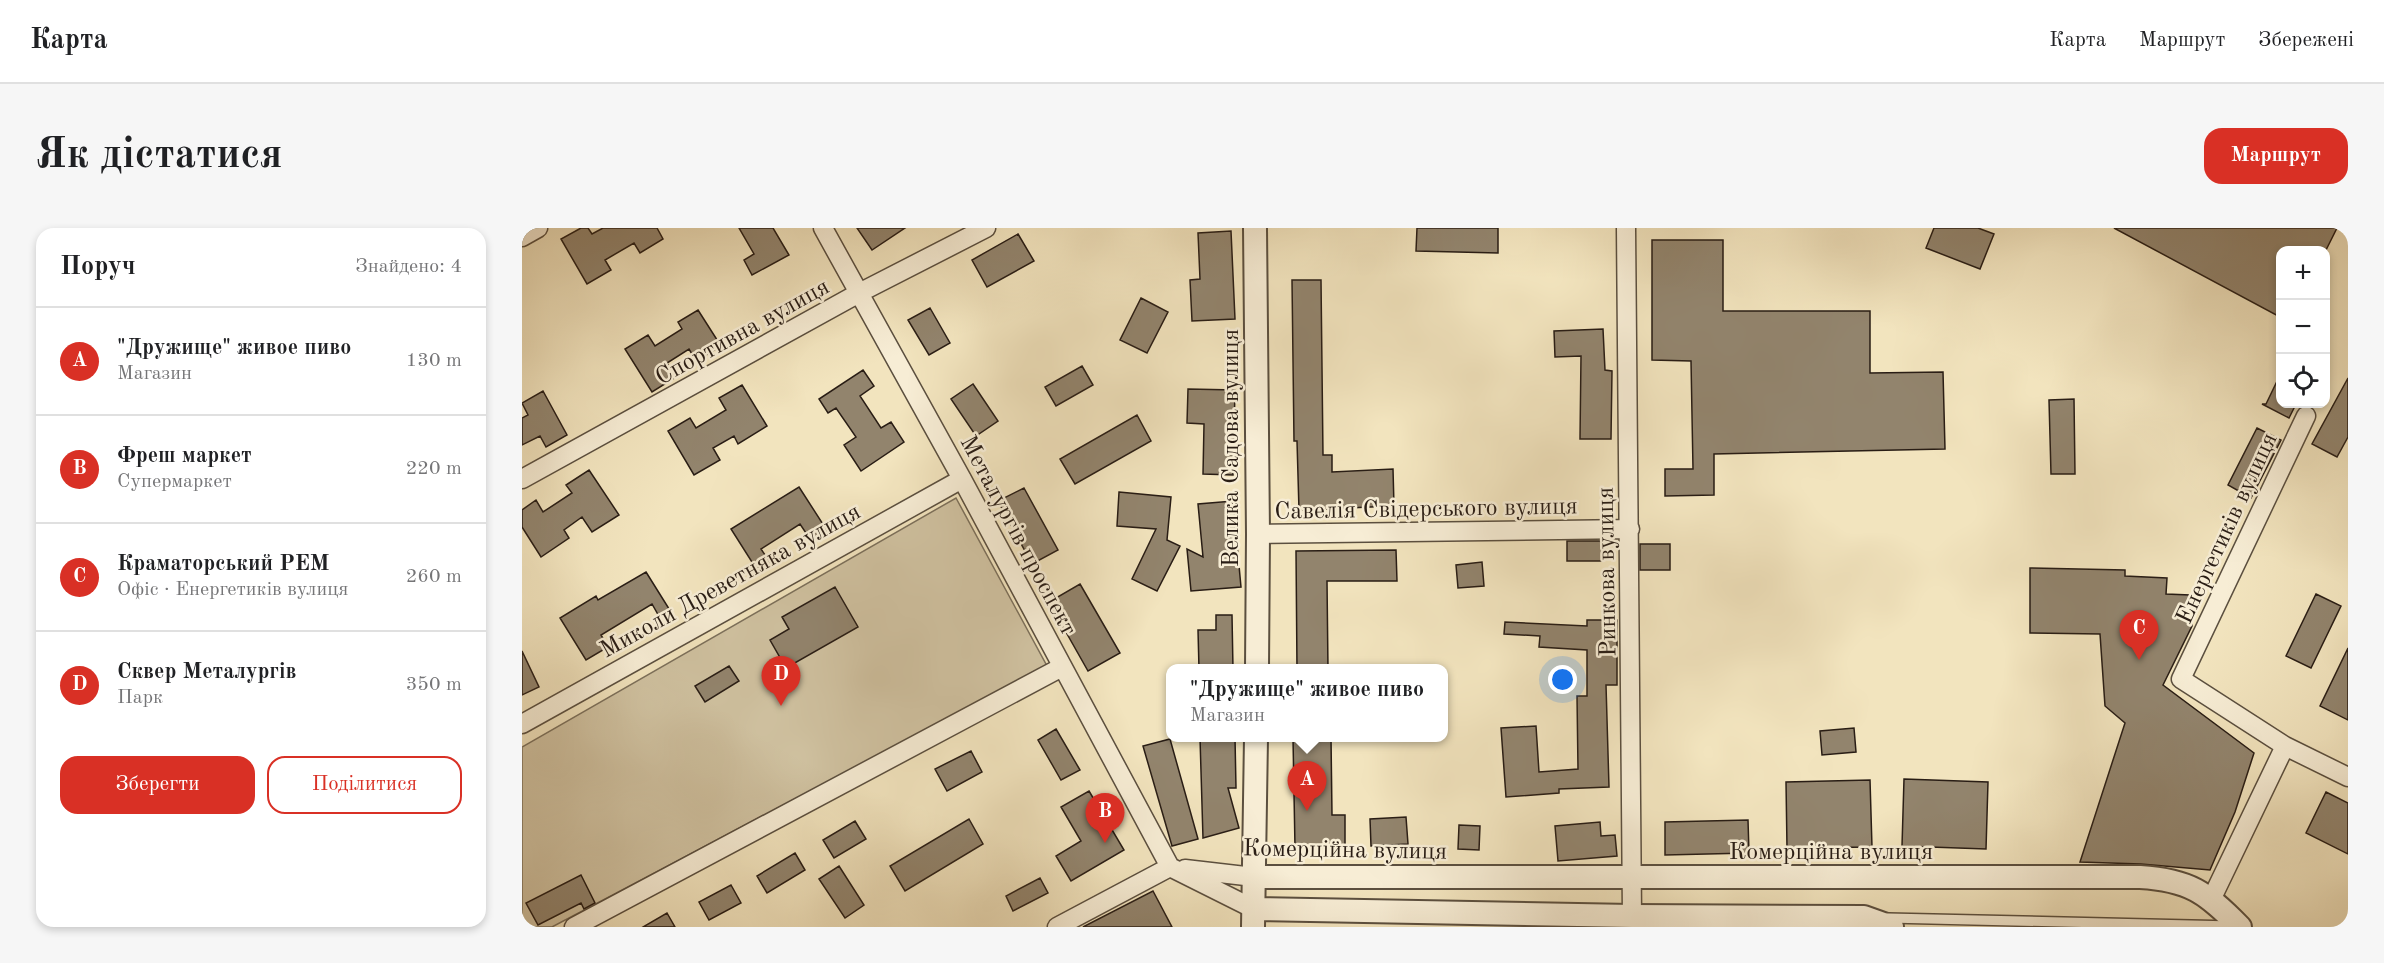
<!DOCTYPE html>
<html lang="uk">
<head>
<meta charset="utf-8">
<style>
  body { margin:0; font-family:"Old Standard TT",serif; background:#f6f6f6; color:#202124 }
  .controls { position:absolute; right:18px; top:18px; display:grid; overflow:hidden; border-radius:12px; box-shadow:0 3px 9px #0003 }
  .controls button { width:54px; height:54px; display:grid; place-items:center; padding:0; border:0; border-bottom:2px solid #e0e0e0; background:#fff; color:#202124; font:30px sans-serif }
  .you { position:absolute; left:1041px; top:452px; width:21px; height:21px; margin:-15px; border:4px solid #fff; border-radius:50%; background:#1a73e8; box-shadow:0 0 0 9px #1a73e833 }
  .badge { display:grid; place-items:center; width:39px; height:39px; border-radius:50%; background:#d93025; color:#fff; font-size:20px; font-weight:700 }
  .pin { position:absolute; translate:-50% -50px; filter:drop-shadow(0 2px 3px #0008) }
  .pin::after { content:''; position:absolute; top:32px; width:21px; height:18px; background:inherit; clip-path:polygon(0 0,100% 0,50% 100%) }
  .popup { position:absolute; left:644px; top:436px; width:282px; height:78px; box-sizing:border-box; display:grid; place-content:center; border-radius:12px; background:#fff; filter:drop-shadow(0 2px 4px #0005); font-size:20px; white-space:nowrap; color:#757577 }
  .popup b { font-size:22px; color:#202124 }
  .popup::after { content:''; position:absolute; left:50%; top:100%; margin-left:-12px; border:12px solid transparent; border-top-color:#fff }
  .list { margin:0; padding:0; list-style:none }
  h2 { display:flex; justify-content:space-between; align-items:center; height:78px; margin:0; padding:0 24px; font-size:26px }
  h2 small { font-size:20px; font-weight:400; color:#757577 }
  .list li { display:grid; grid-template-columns:39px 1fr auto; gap:18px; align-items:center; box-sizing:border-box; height:108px; padding:0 24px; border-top:2px solid #e0e0e0 }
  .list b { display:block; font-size:22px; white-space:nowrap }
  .list p { margin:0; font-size:20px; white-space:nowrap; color:#757577 }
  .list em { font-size:20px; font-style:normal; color:#757577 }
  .actions { display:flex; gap:12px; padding:18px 24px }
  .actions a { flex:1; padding:14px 0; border:2px solid #d93025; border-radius:18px; text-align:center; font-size:21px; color:#d93025 }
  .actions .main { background:#d93025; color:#fff }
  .icon { flex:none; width:33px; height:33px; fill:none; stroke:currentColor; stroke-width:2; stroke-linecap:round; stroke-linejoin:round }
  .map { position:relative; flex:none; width:1826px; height:699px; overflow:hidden; border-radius:18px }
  header { display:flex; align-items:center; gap:36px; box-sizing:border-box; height:84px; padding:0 30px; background:#fff; border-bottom:2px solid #e0e0e0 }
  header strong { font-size:28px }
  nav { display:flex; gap:33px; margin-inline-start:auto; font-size:21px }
  .intro { display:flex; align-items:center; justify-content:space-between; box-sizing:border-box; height:144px; padding:0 36px }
  h1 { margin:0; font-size:42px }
  .button { padding:15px 27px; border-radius:18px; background:#d93025; color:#fff; font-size:21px; font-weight:700 }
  main { display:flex; gap:36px; padding:0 36px }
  aside { flex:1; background:#fff; border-radius:18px; box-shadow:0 3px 9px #0003 }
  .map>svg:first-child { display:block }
  .green { fill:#d0c2a1; stroke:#7c705b; stroke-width:1.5 }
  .building { fill:#92846d; stroke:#291d15; stroke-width:1.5 }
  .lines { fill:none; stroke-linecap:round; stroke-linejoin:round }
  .service-casing { stroke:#5b4f3f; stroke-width:12 }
  .minor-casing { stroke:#5b4f3f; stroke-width:21 }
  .tertiary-casing { stroke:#5b4f3f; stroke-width:26 }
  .service { stroke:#f7edd5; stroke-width:9 }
  .minor { stroke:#f7edd5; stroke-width:18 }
  .tertiary { stroke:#f7edd5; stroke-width:22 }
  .labels { text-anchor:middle; stroke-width:5; stroke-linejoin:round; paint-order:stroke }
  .street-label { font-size:24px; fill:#291d15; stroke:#f7edd5 }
</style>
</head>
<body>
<header>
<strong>Карта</strong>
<nav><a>Карта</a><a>Маршрут</a><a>Збережені</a></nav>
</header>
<div class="intro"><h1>Як дістатися</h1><a class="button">Маршрут</a></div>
<main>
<aside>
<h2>Поруч<small>Знайдено: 4</small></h2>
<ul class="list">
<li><span class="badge">A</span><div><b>&quot;Дружище&quot; живое пиво</b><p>Магазин</p></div><em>130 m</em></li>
<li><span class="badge">B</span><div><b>Фреш маркет</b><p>Супермаркет</p></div><em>220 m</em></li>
<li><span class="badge">C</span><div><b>Краматорський РЕМ</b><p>Офіс · Енергетиків вулиця</p></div><em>260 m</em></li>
<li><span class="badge">D</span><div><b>Сквер Металургів</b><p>Парк</p></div><em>350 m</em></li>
</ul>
<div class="actions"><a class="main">Зберегти</a><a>Поділитися</a></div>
</aside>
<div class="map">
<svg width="1826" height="699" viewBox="0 0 1826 699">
  <rect width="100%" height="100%" fill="#f2e4be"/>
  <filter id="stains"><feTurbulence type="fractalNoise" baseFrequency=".00333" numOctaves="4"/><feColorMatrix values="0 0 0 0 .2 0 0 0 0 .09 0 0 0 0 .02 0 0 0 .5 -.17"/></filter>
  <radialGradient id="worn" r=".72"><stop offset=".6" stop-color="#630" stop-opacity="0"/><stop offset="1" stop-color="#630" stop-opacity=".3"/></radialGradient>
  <path class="green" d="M434,270L525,438L30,699H0V519Z"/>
  <path class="building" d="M59,0H66L70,6L81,0H135L141,11L118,25L112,15L83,32L89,42L65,56L39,11Z
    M217,0H251L267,27L230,47L222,32L232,26Z
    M335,0H383L350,22Z
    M895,0H976V25L894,23Z
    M1412,0H1456L1472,6L1458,41L1404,20Z
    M1592,0H1815L1804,22H1758V89Z
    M709,3L713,91L670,93L668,52L678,51L676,5Z
    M496,6L512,33L465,59L450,32Z
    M1130,12H1201V83H1348V145L1421,144L1423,221L1192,226V267L1143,268V241H1171L1169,133L1130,132Z
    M770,52H799L801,227H810V244L871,241L872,278L777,282L775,213H772Z
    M619,70L646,84L625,125L598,112Z
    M408,80L428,115L407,127L386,92Z
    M176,82L199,118L174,133L167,121L145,135L154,149L130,164L103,121L126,107L133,118L160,101L156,94Z
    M1081,101L1083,142L1090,143L1089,211H1058L1059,128L1033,129L1032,103Z
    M560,138L571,157L534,178L523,159Z
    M341,142L352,158L338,168L359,200L369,194L382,214L339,243L322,217L334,209L314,180L306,185L297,171Z
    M1758,147V176H1774L1767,190L1740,176H1744Z
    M1826,150V209L1815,229L1790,216Z
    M451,156L476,193L454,208L429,171Z
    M220,157L245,198L216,216L212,208L191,220L198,232L172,247L146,203L168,190L174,200L204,182L197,170Z
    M666,161L713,162L711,247L681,246L682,196L665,195Z
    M21,163L45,207L24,219L18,208L0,217V190L6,187L0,175Z
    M1552,171L1553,246H1529L1527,172Z
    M615,187L629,213L553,256L538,231Z
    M1735,200L1759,212L1729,270L1706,257Z
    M67,242L97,287L70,304L60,289L42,302L47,310L19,329L0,299V282L14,272L21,284L50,265L44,257Z
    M277,259L306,304L290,314L278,296L239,321L248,334L235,342L209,301Z
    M502,260L536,322L510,336L476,273Z
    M597,264L649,269L645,312L658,318L635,363L610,351L634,301L595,298Z
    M711,273L719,359L669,363L665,321L681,329L676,276Z
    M1045,313H1082L1081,333H1045Z
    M1118,316H1148V342H1118Z
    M874,322L875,353H805L806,441H775L774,323Z
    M960,334L962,358L936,360L934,337Z
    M1508,340L1603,342V348L1645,350L1644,366L1668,367L1670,398L1641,457L1732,525L1713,584L1688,642L1619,636L1558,634L1603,495L1583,478L1578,406L1508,405Z
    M124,344L149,384L138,390L130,376L79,407L86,419L64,432L38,390L74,368L76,372Z
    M558,356L598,425L566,443L527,374Z
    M313,359L336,399L264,440L248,412L267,401L260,389Z
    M1794,366L1819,378L1789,440L1764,428Z
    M694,387H710L711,441H677L676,402H694Z
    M1065,392H1095V457H1084L1087,559L1037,561V565L984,569L979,500L1014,498L1017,544L1056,541L1055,468H1065V422L1017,419L1018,408L982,406L983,394L1065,398Z
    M1826,420V492L1798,478Z
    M0,423L17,459L0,467Z
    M207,438L217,453L183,474L173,458Z
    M1332,500L1334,524L1300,527L1298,503Z
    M534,501L558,542L539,552L516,512Z
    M678,510H713L714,560H706L717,600L681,610Z
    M771,510H809L810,587H823V619L773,620Z
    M648,511L676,611L650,618L621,518Z
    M449,523L460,544L425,563L413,541Z
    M1382,551L1466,554L1464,621L1380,618Z
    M1348,552L1350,619L1265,620L1264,554Z
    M567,563L602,622L549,653L534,628L559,613L539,579Z
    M1804,564L1826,575V626L1784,605Z
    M884,589L886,616L849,618L848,591Z
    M447,591L461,616L383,663L368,638Z
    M1226,592L1227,625L1143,627V594Z
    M333,593L344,611L312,630L301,612Z
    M1078,594L1079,608L1093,607L1095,628L1036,633L1033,598Z
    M937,597L958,598L957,622L936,621Z
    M273,625L283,642L245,665L235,648Z
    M317,638L342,677L323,690L297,651Z
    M59,647L73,675L62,681L59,675L16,697L4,675Z
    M518,650L526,665L491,683L484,668Z
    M209,657L219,675L187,692L177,674Z
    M631,663L650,699H561Z
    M145,685L153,699H121Z"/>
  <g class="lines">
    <g class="service-casing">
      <path id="service" d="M1366,690L1712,698"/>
    </g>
    <g class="minor-casing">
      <path id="minor" d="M301,0L440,251L648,639
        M1104,0L1110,688
        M0,9L16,0
        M1784,188L1659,451L1763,518L1826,549
        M0,251L337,65L464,0
        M736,306L1108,301
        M0,496L440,251
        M648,639L732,681
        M663,641L732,649
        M1689,672L1763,518
        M52,699L540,439
        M535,699L648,639"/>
    </g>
    <g class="tertiary-casing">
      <path id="tertiary" d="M733,0L736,306L735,440
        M732,649H1618C1667,652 1684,664 1718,699
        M732,681L1110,688L1342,689L1370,699
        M731,699L734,510"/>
    </g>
    <use href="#service" class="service"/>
    <use href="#minor" class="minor"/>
    <use href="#tertiary" class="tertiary"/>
  </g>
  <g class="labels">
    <g class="street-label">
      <text transform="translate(220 103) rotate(-29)" y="8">Спортивна вулиця</text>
      <text transform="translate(708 220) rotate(-90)" y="8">Велика Садова вулиця</text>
      <text transform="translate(904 280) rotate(-1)" y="8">Савелія Свідерського вулиця</text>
      <text transform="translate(1704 300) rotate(-65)" y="8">Енергетиків вулиця</text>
      <text transform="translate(497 307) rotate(62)" y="8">Металургів проспект</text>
      <text transform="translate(1084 344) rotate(-91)" y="8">Ринкова вулиця</text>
      <text transform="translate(208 352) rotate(-29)" y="8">Миколи Древетняка вулиця</text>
      <text transform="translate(823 621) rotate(1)" y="8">Комерційна вулиця</text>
      <text x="1309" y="631">Комерційна вулиця</text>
    </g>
  </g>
  <rect width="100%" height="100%" filter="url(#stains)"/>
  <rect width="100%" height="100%" fill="url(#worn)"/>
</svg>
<div class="controls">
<button>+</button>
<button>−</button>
<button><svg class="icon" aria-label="locate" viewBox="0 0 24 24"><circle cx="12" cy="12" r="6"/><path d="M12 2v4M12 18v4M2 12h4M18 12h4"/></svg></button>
</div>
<div class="you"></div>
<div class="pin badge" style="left:785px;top:583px">A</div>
<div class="popup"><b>&quot;Дружище&quot; живое пиво</b>Магазин</div>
<div class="pin badge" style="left:583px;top:615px">B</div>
<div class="pin badge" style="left:1617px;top:432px">C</div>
<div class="pin badge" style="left:259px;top:478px">D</div>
</div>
</main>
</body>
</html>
